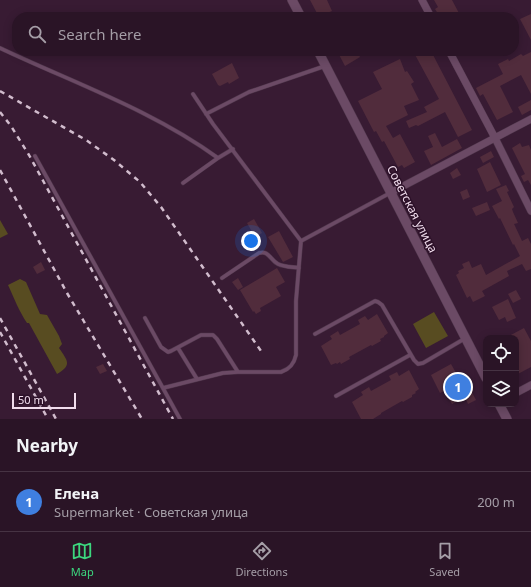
<!DOCTYPE html>
<html lang="en">
<head>
<meta charset="utf-8">
<style>
  body { margin:0; font-family:"Noto Sans",sans-serif; background:#321d2e; color:#f1f3f6 }
  .controls { position:absolute; right:12px; bottom:12px; display:grid; overflow:hidden; border-radius:8px; box-shadow:0 2px 10px #0003 }
  .controls button { width:36px; height:36px; display:grid; place-items:center; padding:0; border:0; border-bottom:1px solid #463343; background:#2a1426; color:#f1f3f6; font:20px sans-serif }
  .scale { position:absolute; left:12px; bottom:10px; width:64px; box-sizing:border-box; padding-left:4px; border:2px solid #f1dded; border-top:0; font-size:11px; line-height:14px; white-space:nowrap; color:#f1dded; -webkit-text-stroke:3px #2d1129; paint-order:stroke }
  .you { position:absolute; left:251px; top:241px; width:14px; height:14px; margin:-10px; border:3px solid #fff; border-radius:50%; background:#1a73e8; box-shadow:0 0 0 6px #1a73e833 }
  .badge { display:grid; place-items:center; width:26px; height:26px; border-radius:50%; background:#3cd77e; color:#fff; font-size:13px; font-weight:700 }
  .pin { position:absolute; translate:-50% -50%; border:2px solid #fff; box-shadow:0 1px 4px #0006 }
  .list { margin:0; padding:0; list-style:none }
  h2 { display:flex; justify-content:space-between; align-items:center; height:52px; margin:0; padding:0 16px; font-size:17px }
  h2 small { font-size:13px; font-weight:400; color:#a59ea7 }
  .list li { display:grid; grid-template-columns:26px 1fr auto; gap:12px; align-items:center; box-sizing:border-box; height:60px; padding:0 16px; border-top:1px solid #463343 }
  .list b { display:block; font-size:15px; white-space:nowrap }
  .list p { margin:0; font-size:13px; white-space:nowrap; color:#a59ea7 }
  .list em { font-size:13px; font-style:normal; color:#a59ea7 }
  .icon { flex:none; width:22px; height:22px; fill:none; stroke:currentColor; stroke-width:2; stroke-linecap:round; stroke-linejoin:round }
  .map { position:relative; flex:none; width:531px; height:419px; overflow:hidden }
  .search { position:absolute; background:#2a1426; box-shadow:0 2px 10px #0003; left:12px; right:12px; top:12px; height:44px; display:flex; align-items:center; gap:10px; box-sizing:border-box; padding:0 14px; border-radius:16px; color:#a59ea7; font-size:15px }
  .sheet { height:112px; background:#2a1426 }
  nav { display:flex; justify-content:space-around; align-items:center; box-sizing:border-box; height:56px; border-top:1px solid #463343; background:#2a1426; font-size:11px; color:#a59ea7 }
  nav a { display:grid; justify-items:center; gap:2px }
  nav .on { color:#3cd77e }
  .map>svg:first-child { display:block }
  .green { fill:#584c21 }
  .building { fill:#512c3c }
  .lines { fill:none; stroke-linecap:round; stroke-linejoin:round }
  .service-casing { stroke:#51384d; stroke-width:4.5 }
  .minor-casing { stroke:#51384d; stroke-width:8 }
  .tertiary-casing { stroke:#51384d; stroke-width:10 }
  .service { stroke:#6b4a65; stroke-width:3.5 }
  .minor { stroke:#6b4a65; stroke-width:7 }
  .tertiary { stroke:#6b4a65; stroke-width:9 }
  .rail { stroke:#d1bccd; stroke-width:2.5; stroke-dasharray:5 5; stroke-linecap:butt }
  .labels { text-anchor:middle; stroke-width:3; stroke-linejoin:round; paint-order:stroke }
  .street-label { font-size:12px; fill:#f1dded; stroke:#2d1129 }
</style>
</head>
<body>
<div class="map">
<svg width="531" height="419" viewBox="0 0 531 419">
  <rect width="100%" height="100%" fill="#381b33"/>
  <path class="green" d="M0,220L8,234L0,238Z
    M20,279L26,282L40,314L47,315L59,336L62,344L59,348C67,360 73,365 57,374L29,323H27C19,311 14,298 8,285Z
    M434,312L448,336L426,348L413,324Z"/>
  <path class="building" d="M310,0H327L332,11L325,14L327,17H319Z
    M434,0H452L461,17H440L435,9L438,7Z
    M531,14V40L520,19Z
    M337,51H356L360,57L345,66Z
    M413,51H431L472,130L458,137L445,112L418,126L416,125L409,128L406,121L427,112L424,107L439,99Z
    M531,52V94L521,75L500,86L513,112L497,120L483,94L480,96L476,88L503,74L498,64L508,59L509,61L521,54L523,56Z
    M400,59L405,72L407,71L414,82L411,84L419,100L404,106L408,115L386,126L393,138L400,134L415,162L404,168L402,165L398,167L384,141L382,142L376,131L374,132L358,101L382,89L373,72Z
    M232,63L239,78L229,84L228,82L220,86L218,85L212,74Z
    M531,100V110L522,115L518,107Z
    M435,133L442,147L457,139L462,148L431,165L424,151L433,147L428,136Z
    M520,143L522,147L529,145L531,150V185L528,180L524,182L521,176L525,174L512,148Z
    M491,151L494,157L483,163L480,157Z
    M490,162L501,185L487,192L477,169Z
    M457,168L461,175L453,179L450,173Z
    M506,185L509,191L507,192L514,207L512,209L513,212L518,223L514,224L515,226L522,241L528,238L531,244V269L526,271L522,264L507,271L509,276L482,291L485,296L473,302L470,296L467,298L456,275L459,273L458,271L464,268L462,264L469,261L472,268L481,264L486,275L520,256L514,244L513,245L500,218L499,219L492,206L502,201L496,189Z
    M467,189L470,197L463,200L460,192Z
    M487,202L490,210L476,216L472,208Z
    M254,219L262,233L255,237L247,223Z
    M279,231L293,257L283,262L268,237Z
    M41,262L45,270L37,274L33,267Z
    M277,268L285,282L276,287L281,296L260,308L261,311L256,314L254,311L253,312L240,290Z
    M238,278L243,287L238,290L232,282Z
    M516,290L521,299L513,303L508,294Z
    M508,299L516,318L507,322L505,317L499,320L492,307Z
    M377,314L388,333L384,336V337L380,339L381,341L372,346L371,345L349,357L350,359L341,364L340,362L337,364L336,363L331,365L321,346L332,339L330,336L338,331L340,335L360,324L358,320L365,316L368,320Z
    M524,328L531,341V367L516,375V338H505Z
    M103,364L107,371L100,374L96,367Z
    M451,364L460,380L464,377L476,400L468,404L465,397L452,404L444,391L440,393L431,375Z
    M409,370L419,389L415,392L416,393L412,395V397L403,402L402,401L381,413V414L373,419H361L352,402L363,395L361,392L369,387L371,391L391,380L389,376L397,372L399,376Z"/>
  <g class="lines">
    <g class="service-casing">
      <path id="service" d="M0,48C74,83 152,110 218,158L233,149
        M193,94L213,124L301,241L390,193
        M206,114L249,92L325,66
        M35,156L180,419
        M183,183L218,158
        M222,278L259,253C269,250 270,260 278,264C284,267 292,267 299,268
        M145,318L161,347L168,352L171,351L201,335H213L217,339L238,372
        M315,334L375,301L378,302L382,305L414,360L418,364L423,363L464,339
        M178,348L197,379
        M163,388L223,373L238,372H281C290,369 294,364 296,355V301L301,241
        M336,396L410,355"/>
    </g>
    <g class="minor-casing">
      <path id="minor" d="M422,0L431,17
        M449,51L495,138L531,211
        M390,193L531,119
        M516,393L531,385"/>
    </g>
    <g class="tertiary-casing">
      <path id="tertiary" d="M292,0L301,17
        M318,51L486,378
        M499,404L507,419"/>
    </g>
    <use href="#service" class="service"/>
    <use href="#minor" class="minor"/>
    <use href="#tertiary" class="tertiary"/>
    <path class="rail" d="M0,91L86,140L114,160L140,182L161,207L261,351
      M0,112L11,126L29,155L173,419
      M0,170L67,293L142,419
      M0,318L56,419
      M0,332L48,419"/>
  </g>
  <g class="labels">
    <g class="street-label">
      <text transform="translate(412 209) rotate(63)" y="4">Советская улица</text>
    </g>
  </g>
</svg>
<div class="controls">
<button><svg class="icon" aria-label="locate" viewBox="0 0 24 24"><circle cx="12" cy="12" r="6"/><path d="M12 2v4M12 18v4M2 12h4M18 12h4"/></svg></button>
<button><svg class="icon" aria-label="layers" viewBox="0 0 24 24"><path d="M12 4l9 5-9 5-9-5zM3 14l9 5 9-5"/></svg></button>
</div>
<div class="scale">50 m</div>
<div class="you"></div>
<div class="pin badge" style="left:458px;top:387px;background:#3f7fe0">1</div>
<div class="search"><svg class="icon" aria-label="search" viewBox="0 0 24 24"><circle cx="10" cy="10" r="6"/><path d="M15 15l6 6"/></svg>Search here</div>
</div>
<section class="sheet">
<h2>Nearby<small></small></h2>
<ul class="list">
<li><span class="badge" style="background:#3f7fe0">1</span><div><b>Елена</b><p>Supermarket · Советская улица</p></div><em>200 m</em></li>
</ul>
</section>
<nav>
<a class="on"><svg class="icon" aria-label="map" viewBox="0 0 24 24"><path d="M3 6l6-2 6 2 6-2v14l-6 2-6-2-6 2zM9 4v14M15 6v14"/></svg>Map</a>
<a><svg class="icon" aria-label="directions" viewBox="0 0 24 24"><path d="M12 3l9 9-9 9-9-9zM9 14v-3h6M13 9l2 2-2 2"/></svg>Directions</a>
<a><svg class="icon" aria-label="saved" viewBox="0 0 24 24"><path d="M7 4h10v16l-5-4-5 4z"/></svg>Saved</a>
</nav>
</body>
</html>
